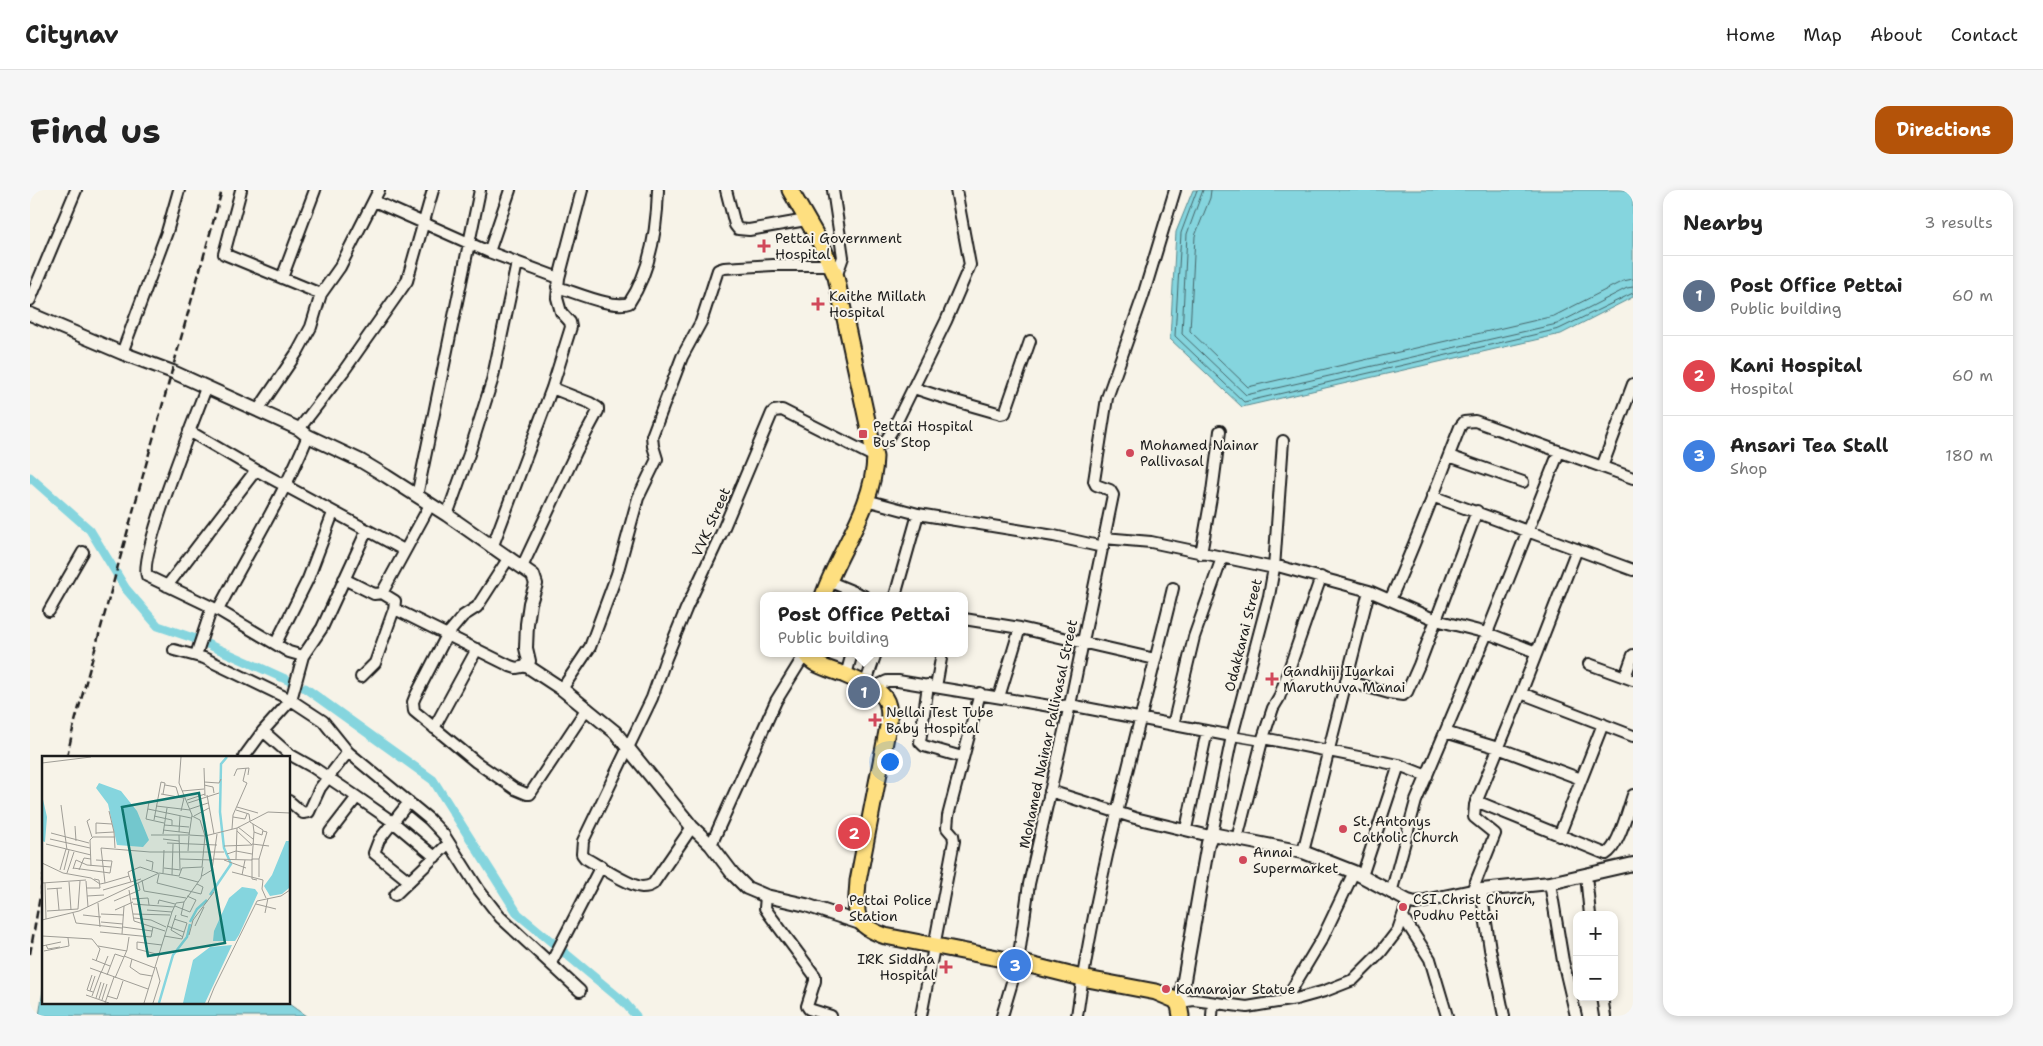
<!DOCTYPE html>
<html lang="en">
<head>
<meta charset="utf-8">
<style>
  body { margin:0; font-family:"Shantell Sans",sans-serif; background:#f6f6f6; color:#222 }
  .controls { position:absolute; right:15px; bottom:15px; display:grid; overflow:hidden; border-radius:10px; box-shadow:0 2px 8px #0003 }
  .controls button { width:45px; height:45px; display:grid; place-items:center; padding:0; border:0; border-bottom:1px solid #e0e0e0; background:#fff; color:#222; font:25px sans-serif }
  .you { position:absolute; left:859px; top:571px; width:18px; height:18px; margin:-12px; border:4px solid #fff; border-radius:50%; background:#1a73e8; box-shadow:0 0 0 8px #1a73e833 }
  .badge { display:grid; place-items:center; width:32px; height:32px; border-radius:50%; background:#b45309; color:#fff; font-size:16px; font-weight:700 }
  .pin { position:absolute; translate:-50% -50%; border:2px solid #fff; box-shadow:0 1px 5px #0006 }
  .popup { position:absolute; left:730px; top:402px; width:208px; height:65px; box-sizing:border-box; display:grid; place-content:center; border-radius:10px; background:#fff; filter:drop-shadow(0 1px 4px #0005); font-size:16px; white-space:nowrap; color:#767676 }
  .popup b { font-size:19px; color:#222 }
  .popup::after { content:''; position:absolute; left:50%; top:100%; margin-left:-10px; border:10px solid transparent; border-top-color:#fff }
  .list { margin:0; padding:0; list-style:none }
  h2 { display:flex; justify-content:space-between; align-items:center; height:65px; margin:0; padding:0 20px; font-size:21px }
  h2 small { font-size:16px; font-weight:400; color:#767676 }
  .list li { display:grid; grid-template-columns:32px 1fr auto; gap:15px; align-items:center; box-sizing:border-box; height:80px; padding:0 20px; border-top:1px solid #e0e0e0 }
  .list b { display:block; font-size:19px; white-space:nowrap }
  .list p { margin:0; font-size:16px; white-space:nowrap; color:#767676 }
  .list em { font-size:16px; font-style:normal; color:#767676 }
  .map { position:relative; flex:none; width:1603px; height:826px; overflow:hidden; border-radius:15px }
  header { display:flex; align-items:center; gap:30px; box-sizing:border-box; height:70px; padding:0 25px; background:#fff; border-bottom:1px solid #e0e0e0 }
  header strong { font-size:24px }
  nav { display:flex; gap:28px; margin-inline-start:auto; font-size:18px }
  .intro { display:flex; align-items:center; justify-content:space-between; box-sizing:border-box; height:120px; padding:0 30px }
  h1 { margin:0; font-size:35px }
  .button { padding:12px 22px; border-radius:15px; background:#b45309; color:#fff; font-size:18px; font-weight:700 }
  main { display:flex; gap:30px; padding:0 30px }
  aside { flex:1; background:#fff; border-radius:15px; box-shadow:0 2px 8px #0003 }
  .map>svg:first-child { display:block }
  .water { fill:#85d5de; stroke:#5b8b90 }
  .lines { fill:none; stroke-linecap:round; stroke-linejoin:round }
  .shore { stroke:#46666a; stroke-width:1 }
  .canal { stroke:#85d5de; stroke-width:9 }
  .pedestrian-casing { stroke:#1c1c1c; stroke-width:11 }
  .minor-casing { stroke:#1c1c1c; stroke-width:14 }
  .tertiary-casing { stroke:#1c1c1c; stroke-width:16 }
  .primary-casing { stroke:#1c1c1c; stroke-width:19 }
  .pedestrian { stroke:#f7f3e8; stroke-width:8 }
  .minor { stroke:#f7f3e8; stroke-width:10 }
  .tertiary { stroke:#f7f3e8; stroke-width:12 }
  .primary { stroke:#fedf80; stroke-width:15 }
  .rail { stroke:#1c1c1c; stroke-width:2.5; stroke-dasharray:8 4; stroke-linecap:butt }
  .poi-dot { fill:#d1495b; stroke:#f7f3e8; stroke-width:2 }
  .labels { text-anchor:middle; stroke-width:4; stroke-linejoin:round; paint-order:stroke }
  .poi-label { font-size:14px; fill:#1c1c1c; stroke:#f7f3e8; text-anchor:start }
  .street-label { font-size:14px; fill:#1c1c1c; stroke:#f7f3e8 }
  .inset-river { fill:none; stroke:#85d5de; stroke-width:2.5 }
  .inset-road { fill:none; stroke:#9f9d96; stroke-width:1 }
  .view { fill:#0f766e; fill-opacity:0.15; stroke:#0f766e; stroke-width:2.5 }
  .inset-edge { fill:none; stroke:#1c1c1c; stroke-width:2.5 }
</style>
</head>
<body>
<header>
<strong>Citynav</strong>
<nav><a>Home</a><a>Map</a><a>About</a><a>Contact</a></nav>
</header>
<div class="intro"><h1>Find us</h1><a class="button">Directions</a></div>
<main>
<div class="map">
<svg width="1603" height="826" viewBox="0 0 1603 826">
  <rect width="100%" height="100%" fill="#f7f3e8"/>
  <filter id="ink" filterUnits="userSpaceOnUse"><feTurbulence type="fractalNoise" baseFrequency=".02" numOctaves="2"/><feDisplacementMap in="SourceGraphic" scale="10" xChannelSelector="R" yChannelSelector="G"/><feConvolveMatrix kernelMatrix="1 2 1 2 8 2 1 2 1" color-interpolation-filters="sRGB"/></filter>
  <g filter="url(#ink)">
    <path class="water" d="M1163,0H1603V107L1531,144L1212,217L1140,149L1146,42Z
      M14,794V812H256L276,826H9Z"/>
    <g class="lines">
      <path class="shore" d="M1167,0L1151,43L1145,146L1214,212L1529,139L1603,103
        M1173,0L1157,44L1152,144L1216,205L1527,134L1597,98L1603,97
        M1181,0L1180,8L1165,46L1160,141L1218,197L1524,126L1593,91L1603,89"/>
      <path class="canal" d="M0,287L60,340L96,399L128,436L166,449L262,492
        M275,498L403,590L488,724L594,812L606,826"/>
      <g class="pedestrian-casing">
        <path id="pedestrian" d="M1202,546L1232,551"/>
      </g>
      <g class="minor-casing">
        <path id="minor" d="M211,0L194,64L291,104
          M696,0L705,35L708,39L719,40L776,30
          M803,0L813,67L806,87
          M344,11L459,62L529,88
          M459,62L480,0
          M252,88L285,0
          M527,97C545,102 582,119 599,113C620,82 627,37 628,0
          M0,110L46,0
          M92,163L137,42L149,0
          M176,198C166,225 108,367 117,386L188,420L259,462L273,466L292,438L337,340
          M884,198L908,206L971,224L975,223L1000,151
          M228,220L268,161L281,137L291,104L310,77L349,0
          M269,239L313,182L377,91L403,0
          M159,241L226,280
          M843,258L855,252L863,239L916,131L940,75L926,0
          M1419,266L1493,292
          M1572,277L1603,194
          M387,306L450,0
          M1402,306L1603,380
          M836,310L888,324L1024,346L1073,357
          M417,325L439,264L462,191L487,73
          M1074,348L1121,352L1244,378
          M462,358L522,198L541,137L540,132L531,122L527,108L529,88L552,0
          M1171,364L1182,302L1190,241
          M478,369L447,417L433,426L417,445L385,507L383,512L384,521L446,572L485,599L497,604H500L557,518
          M1244,375L1339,401L1406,430L1457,443L1506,462
          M492,377L546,262L568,221V218L560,213L522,198
          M314,389L344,404L352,403L400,315
          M798,391L834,406
          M137,396L226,280L374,360
          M352,403L365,411L364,420
          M865,406L888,324
          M1360,410C1386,353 1407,295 1430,237L1434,232L1445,231L1603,288
          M188,420C218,362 253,307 278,246
          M19,421L53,362
          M934,429L990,438L1125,469
          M246,453L278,389L303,323
          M144,460L174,468L261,510L293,531L318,562L399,629L414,645L449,700L470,727L550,801
          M166,465L182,417
          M1559,474L1603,490
          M816,485L822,463
          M331,487L345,473L363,422L367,420L480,476L486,478L497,476
          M1595,487L1603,465
          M1316,491L1359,503L1373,505L1377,502L1389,475L1447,321
          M835,495L846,463
          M898,495L890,552L894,556L932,567
          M906,497L912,463
          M842,498L857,491H868L1026,517L1040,515L1202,546
          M532,499L560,457L587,384L608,308L627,269L623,256L622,246L652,167L671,132L688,80L694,78L743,75H801
          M1491,503L1603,546
          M969,507L990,438
          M1143,535L1164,447L1192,368
          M404,538L447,459
          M233,541L259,564L284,578L327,607L363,632L405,667
          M1415,542L1468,558L1551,589
          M1233,548L1369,575L1397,586
          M214,567L233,541L261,510L273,466
          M1020,601L1105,628L1180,646
          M259,611L273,623L279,622L290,598L318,562
          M1446,611L1576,664C1589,657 1598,619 1603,605
          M662,637L623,694C620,696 616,697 612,697C599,696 568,675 555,668L552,664L553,651L622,508L636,468L656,419L692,342L742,223L744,221L752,220L845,267
          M1156,639L1177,541
          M300,642L327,607
          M1182,644L1202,546L1239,406L1244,378L1253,251
          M1529,646L1573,534
          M1207,649L1232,551L1243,518L1249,508L1291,387
          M681,655L746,511L775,464
          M1273,662L1339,401
          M1556,685L1560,725
          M1332,686L1369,575
          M379,691L344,663L349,650L379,612
          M1520,693L1533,771L1546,826
          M1451,700L1460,759L1474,826
          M1442,701L1465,644L1444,627L1445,615L1491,503L1547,359
          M1361,703L1386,611L1457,443L1529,262
          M365,705L419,653
          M736,706L735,718L739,724L785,786V791L777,816L779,819L801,826
          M1373,727L1400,769L1417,826
          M521,773L571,676
          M1572,807L1575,826
          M1256,809L1293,747L1324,682
          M1149,815L1157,811L1164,810L1217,817L1266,809L1295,801L1323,790L1351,762L1368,740L1378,711
          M891,826L924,651L923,645L917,638L918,626L950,503
          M972,826L988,772L999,694L1040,515L1083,305L1080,300L1066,295L1064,291L1077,208L1113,106L1145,0
          M1047,826C1067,681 1109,540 1143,398
          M1182,826L1183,813"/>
      </g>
      <g class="tertiary-casing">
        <path id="tertiary" d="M0,124L92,163L143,182L269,239L278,246L331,271L356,286L417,325L503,385L506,394L500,413L497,434L496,458L499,471L497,476L532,499L585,542L662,637L681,655L703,684L717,698L736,706L776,715L830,733
          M1147,812L1151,807L1178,653L1182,644L1273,662L1324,682L1378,711L1385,713L1442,701L1520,693L1603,674"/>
      </g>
      <g class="primary-casing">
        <path id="primary" d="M760,0L791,54L806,87L845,267C844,317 809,360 793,406
          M775,463C783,477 801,479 815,485C827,490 840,496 850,503C859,510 859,521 859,531L828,691C826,724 821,734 855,746L988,772L1052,788L1126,802L1145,810L1149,815L1151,826"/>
      </g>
      <use href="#pedestrian" class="pedestrian"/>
      <use href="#minor" class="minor"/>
      <use href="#tertiary" class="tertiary"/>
      <use href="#primary" class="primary"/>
      <path class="rail" d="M37,567L43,539L89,372L192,0
        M0,764L14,683"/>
    </g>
  </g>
  <g class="poi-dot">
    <path d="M731.5 48.5h5v5h5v5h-5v5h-5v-5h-5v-5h5z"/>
    <path d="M785.5 106.5h5v5h5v5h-5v5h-5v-5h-5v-5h5z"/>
    <rect x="828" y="239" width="10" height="10" rx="2.5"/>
    <circle cx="1100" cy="263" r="5"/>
    <path d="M1239.5 481.5h5v5h5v5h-5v5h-5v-5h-5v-5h5z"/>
    <path d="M842.5 522.5h5v5h5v5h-5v5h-5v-5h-5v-5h5z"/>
    <circle cx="1313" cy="639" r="5"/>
    <circle cx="1213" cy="670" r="5"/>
    <circle cx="1373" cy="717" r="5"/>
    <circle cx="809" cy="718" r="5"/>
    <path d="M913.5 769.5h5v5h5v5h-5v5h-5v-5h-5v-5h5z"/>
    <circle cx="1136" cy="799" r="5"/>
  </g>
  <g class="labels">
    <g class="poi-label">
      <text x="745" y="53">Pettai Government<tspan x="745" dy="16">Hospital</tspan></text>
      <text x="799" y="111">Kaithe Millath<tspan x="799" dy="16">Hospital</tspan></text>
      <text x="843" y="241">Pettai Hospital<tspan x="843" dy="16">Bus Stop</tspan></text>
      <text x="1110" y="260">Mohamed Nainar<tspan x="1110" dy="16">Pallivasal</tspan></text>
      <text x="1253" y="486">Gandhiji Iyarkai<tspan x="1253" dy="16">Maruthuva Manai</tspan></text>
      <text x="856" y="527">Nellai Test Tube<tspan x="856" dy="16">Baby Hospital</tspan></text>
      <text x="1323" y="636">St. Antonys<tspan x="1323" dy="16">Catholic Church</tspan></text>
      <text x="1223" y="667">Annai<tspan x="1223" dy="16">Supermarket</tspan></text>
      <text x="1383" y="714">CSI Christ Church,<tspan x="1383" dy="16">Pudhu Pettai</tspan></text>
      <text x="819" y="715">Pettai Police<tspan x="819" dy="16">Station</tspan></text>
      <text x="905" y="774" text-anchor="end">IRK Siddha<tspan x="905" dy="16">Hospital</tspan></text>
      <text x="1146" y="804">Kamarajar Statue</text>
    </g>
    <g class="street-label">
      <text transform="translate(681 332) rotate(-66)" y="5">VVK Street</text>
      <text transform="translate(1213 445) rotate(-76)" y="5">Odakkarai Street</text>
      <text transform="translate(1018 544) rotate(-78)" y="5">Mohamed Nainar Pallivasal Street</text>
    </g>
  </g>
  <g transform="translate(12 566)">
    <rect width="248" height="248" fill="#f7f3e8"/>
    <path d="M57,27L79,35L95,55L107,84L101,91L75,89L66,48L54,32ZM0,39L5,61L3,86L0,85ZM244,85H247V132L240,138L228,140L222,130L230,119ZM200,131L213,133L216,137L197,179L193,185H171L172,175L187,142ZM190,189L163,247H141L151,204L168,191Z" fill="#85d5de"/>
    <path class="inset-river" d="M168,139L189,108L182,92L178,56L179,8L185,1M148,166L155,153L165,144M117,247L131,199L145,181L148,168"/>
    <path class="inset-road" d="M139,1L137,27L150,59L147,79L163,80M0,7L49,1M162,12L163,40M192,20L195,13L207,12L206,19M162,26L177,27L179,23M123,29L134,31L137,41M162,29L171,31L172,37M140,35L162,33M119,38L142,42L139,55M165,39L172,78M145,44L163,38M107,46L104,63L122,67M146,47L177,37M19,49L25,94M114,50L148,54M195,51L216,57M106,53L149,62M148,53L166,47M194,54L207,58L208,65M112,60L130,64V69M150,60L158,64L163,80M152,60L167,52M191,61L203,63L205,58M48,63L45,65L50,81M112,64L119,26L123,27L121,38M211,68L221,74L220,79L212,76M122,69L147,71M33,70L34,85M196,71L211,83M190,73L191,59L205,27L201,25L204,12M121,74L147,77M195,75L210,89M72,76L73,92M137,76L138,60M9,77L47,87M54,77L72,76L67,55M54,78V67L70,68M121,78L125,52M109,79H147M137,79L138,113M8,83L48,92M121,83L137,85M125,87L175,89M4,88L49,99M210,88L227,90M182,90L210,89M146,95L147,80M185,98L194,95L210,98M138,103L171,104M171,103L210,104L212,76L211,68L208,66M194,103L195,72M104,104L111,106L110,114M182,104L204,112M0,107L21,117L49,122L58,128L63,127L59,92L108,96H182M49,110L48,84L51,81H73M31,112L68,117L70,105L54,104M122,112L139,114M31,113L34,104L45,109L69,111M18,114L24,93M22,114L27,94M37,114L42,102L49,103M190,116L221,124L220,133L224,142M25,117L32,96M121,117L122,94M117,118L115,127L159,138L161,131L155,128M130,119L131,88M200,119L203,104M87,120L86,116L98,111L116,117M160,120L170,114L175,78M137,121L156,126M217,121V103L225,76L221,75M100,124L102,135L144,142M215,124L210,123V103H217M44,125L46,151M27,126L29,154M0,127L44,124M3,127L4,163M63,127L87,120L89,126M15,132L17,154M45,132H58L57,124L52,123M5,133L20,132M61,134L99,123M87,134L92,165L123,175M45,140L62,139M90,143L106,142L107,149M72,145L98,134L96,127M142,146L139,159L146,161M56,147L58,171M91,148L132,151M116,148L117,144L133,148M214,148L234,153M133,150L148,156L154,144L145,140M73,154L91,146M105,154L130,156M5,155L36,153L38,125M31,157L34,167L80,172M223,157L226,142M59,158L82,159M91,158L128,159M41,159L59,161M134,159L129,174L141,181M92,162L109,164L124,171M0,164L37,155L117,117L137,120L140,112L160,111L163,80L195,72L226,56L248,57M59,166L81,168M125,170L142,176M153,170L162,151M81,171L110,175M58,176L109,181L111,171M80,178L82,150M147,179L151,164L172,136M0,180L50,183L58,193L54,205M122,180L140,183L145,167L132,163M4,189L6,193L18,191M0,190L19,186M56,190L85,195M2,195L27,190L26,182M118,199L95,193V186L120,189M82,200L113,212M50,203L68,210M90,203L88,211L98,218L110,220M48,212L106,233M59,217L66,200M50,219L45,234L51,236M65,219L73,198L82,201M73,222L85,194L87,181M172,232L215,145L239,140L248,134M48,235L53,220M44,239L67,247M50,240L59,216M65,240L75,243L81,225M54,242L59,226M57,243L62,227M60,244L65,228M63,247L72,221M102,247L130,156L134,147L142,146L159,122L161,111M111,247L118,225L114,211M166,247L172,232"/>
    <path class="view" d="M157,37L183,187L106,200L80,51Z"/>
    <rect width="248" height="248" class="inset-edge"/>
  </g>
</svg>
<div class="controls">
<button>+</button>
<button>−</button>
</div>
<div class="you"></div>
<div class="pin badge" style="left:834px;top:502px;background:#5c6f8a">1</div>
<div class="popup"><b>Post Office Pettai</b>Public building</div>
<div class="pin badge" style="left:824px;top:643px;background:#e0444e">2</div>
<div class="pin badge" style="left:985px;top:775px;background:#3f7fe0">3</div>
</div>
<aside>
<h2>Nearby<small>3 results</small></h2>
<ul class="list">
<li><span class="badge" style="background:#5c6f8a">1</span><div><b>Post Office Pettai</b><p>Public building</p></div><em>60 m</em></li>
<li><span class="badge" style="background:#e0444e">2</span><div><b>Kani Hospital</b><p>Hospital</p></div><em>60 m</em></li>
<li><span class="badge" style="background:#3f7fe0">3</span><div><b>Ansari Tea Stall</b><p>Shop</p></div><em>180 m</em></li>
</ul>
</aside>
</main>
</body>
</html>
